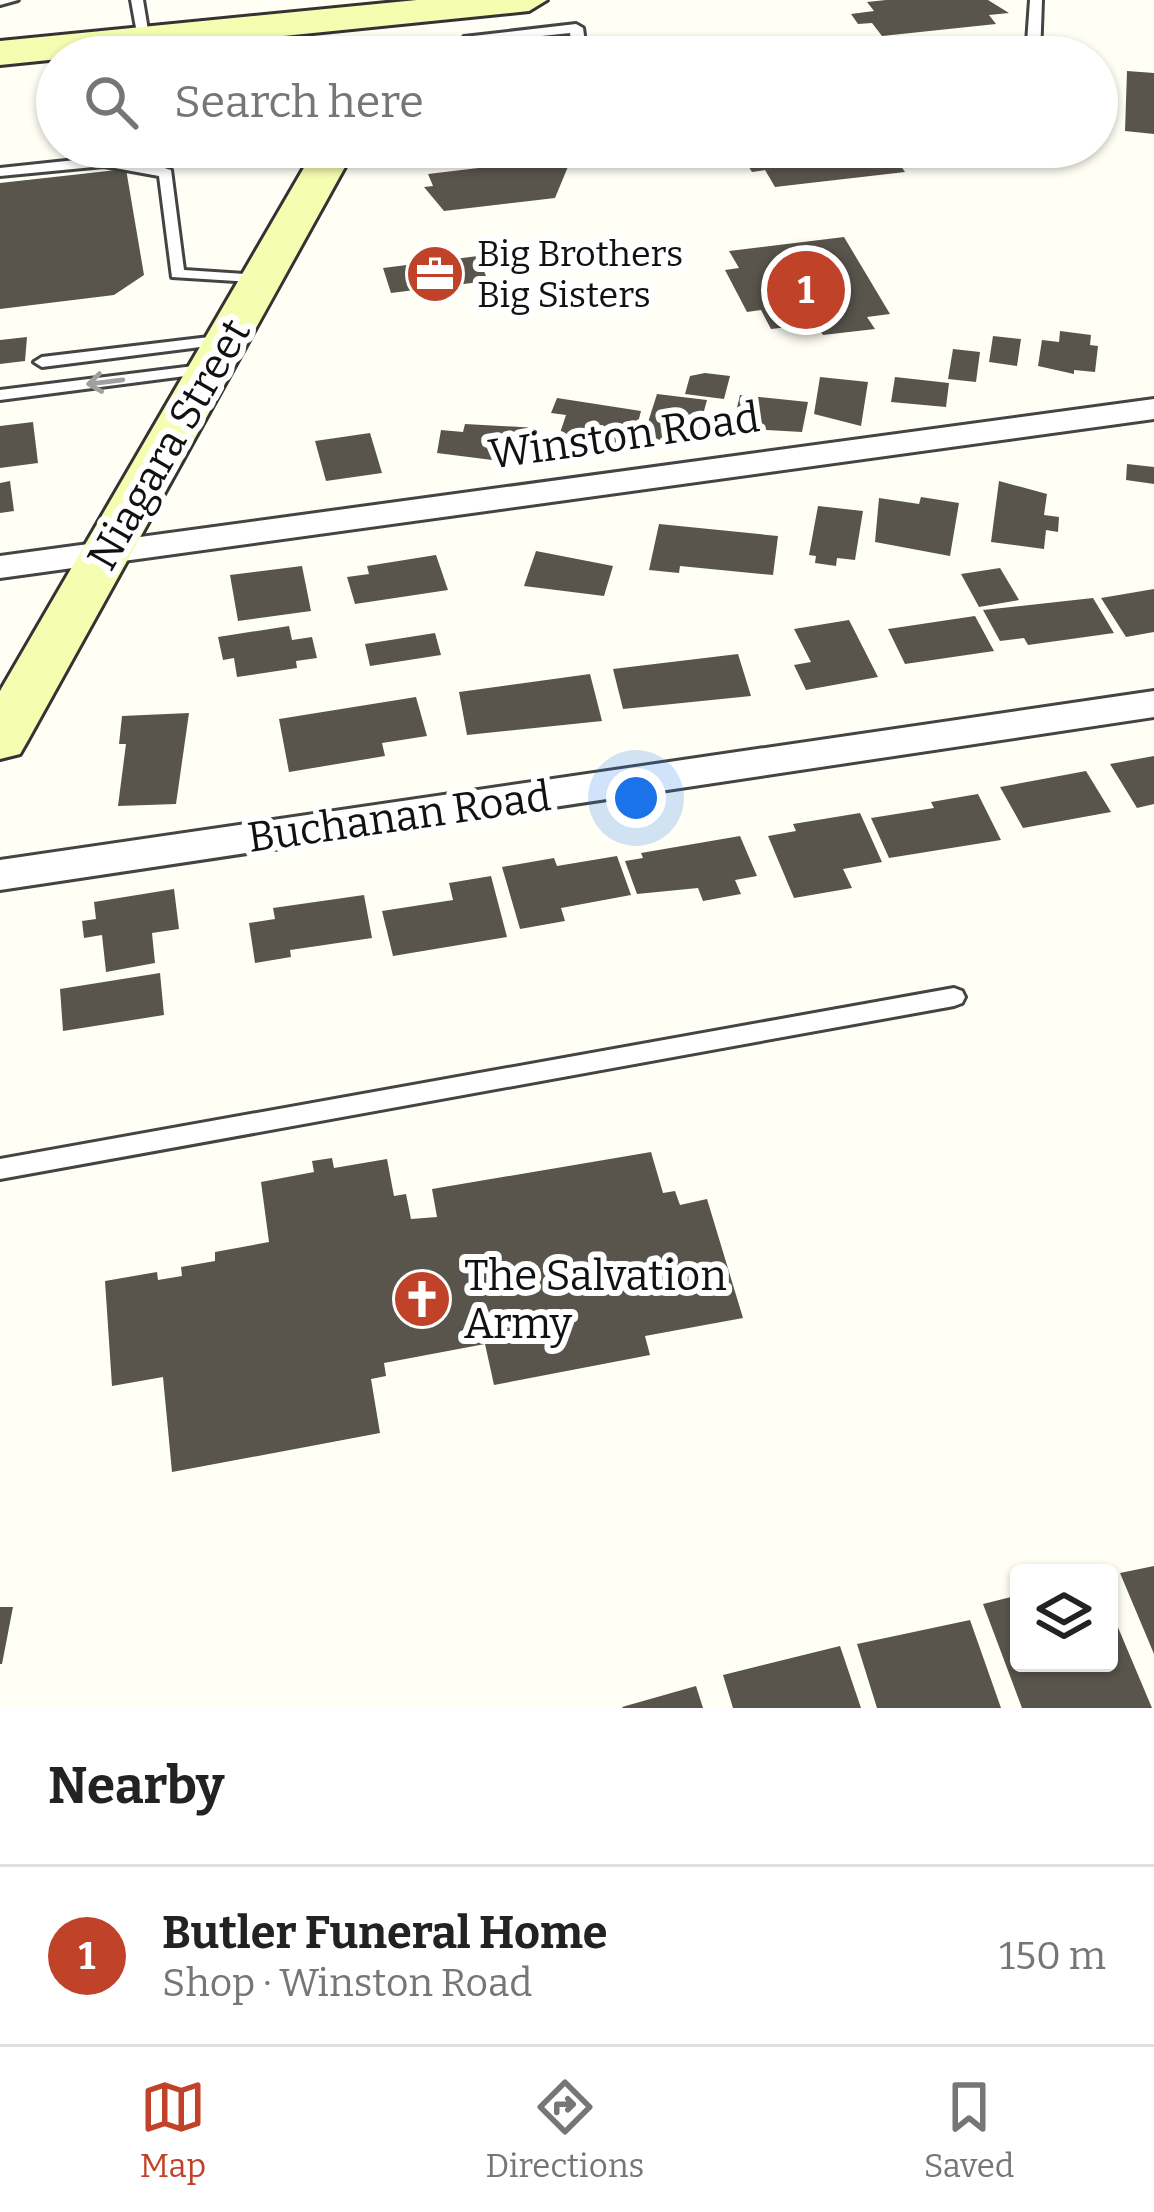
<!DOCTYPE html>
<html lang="en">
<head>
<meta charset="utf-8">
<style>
  body { margin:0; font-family:Bitter,serif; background:#f6f6f6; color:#222 }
  .controls { position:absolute; right:36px; bottom:36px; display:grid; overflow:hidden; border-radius:12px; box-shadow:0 3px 9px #0004 }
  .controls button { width:108px; height:108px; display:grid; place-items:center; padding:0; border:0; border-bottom:3px solid #e0e0e0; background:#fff; color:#222; font:60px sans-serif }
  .you { position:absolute; left:636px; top:798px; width:42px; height:42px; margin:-30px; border:9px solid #fff; border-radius:50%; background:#1a73e8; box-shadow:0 0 0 18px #1a73e833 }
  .badge { display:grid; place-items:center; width:78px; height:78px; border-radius:50%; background:#c04329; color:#fff; font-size:39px; font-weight:700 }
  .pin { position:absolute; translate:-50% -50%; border:6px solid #fff; box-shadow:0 3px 12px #0006 }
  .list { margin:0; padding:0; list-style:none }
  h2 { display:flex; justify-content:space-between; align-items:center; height:156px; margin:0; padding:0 48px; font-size:51px }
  h2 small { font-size:39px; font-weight:400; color:#767676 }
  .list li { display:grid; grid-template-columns:78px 1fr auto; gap:36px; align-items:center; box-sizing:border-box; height:180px; padding:0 48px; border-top:3px solid #e0e0e0 }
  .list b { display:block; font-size:45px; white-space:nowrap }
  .list p { margin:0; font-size:39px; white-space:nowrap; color:#767676 }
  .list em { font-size:39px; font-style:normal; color:#767676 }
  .icon { flex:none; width:66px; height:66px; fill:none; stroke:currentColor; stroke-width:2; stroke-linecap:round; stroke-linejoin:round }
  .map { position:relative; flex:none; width:1154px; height:1708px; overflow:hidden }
  .search { position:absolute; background:#fff; box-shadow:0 3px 9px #0004; left:36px; right:36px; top:36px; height:132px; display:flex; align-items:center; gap:30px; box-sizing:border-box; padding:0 42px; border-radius:66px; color:#767676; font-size:45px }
  .sheet { height:336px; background:#fff }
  nav { display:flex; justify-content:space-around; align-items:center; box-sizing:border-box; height:168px; border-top:3px solid #e0e0e0; background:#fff; font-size:33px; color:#767676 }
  nav a { display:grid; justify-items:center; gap:6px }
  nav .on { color:#c04329 }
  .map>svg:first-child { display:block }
  .building { fill:#59554d }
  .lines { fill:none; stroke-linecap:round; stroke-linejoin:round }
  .service-casing { stroke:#444; stroke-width:6 }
  .minor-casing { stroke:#444; stroke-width:6 }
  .secondary-casing { stroke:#333; stroke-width:6 }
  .service { fill:#fff; fill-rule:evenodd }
  .minor { fill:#fff; fill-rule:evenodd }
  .secondary { fill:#f5fdb1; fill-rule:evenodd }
  .oneway { stroke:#a0a0a0 }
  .labels { text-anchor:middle; stroke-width:12; stroke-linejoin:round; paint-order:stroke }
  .far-poi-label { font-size:36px; fill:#111; stroke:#fff; text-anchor:start }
  .street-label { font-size:42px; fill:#111; stroke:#fff }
  .poi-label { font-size:42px; fill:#111; stroke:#fff; text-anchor:start }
</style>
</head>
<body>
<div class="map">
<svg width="1154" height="1708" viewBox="0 0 1154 1708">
  <rect width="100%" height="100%" fill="#fffff5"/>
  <path class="building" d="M988,0L1009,13L989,15L996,24L882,36L872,23L858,24L851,14L874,11L867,2L886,0Z
    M549,41L556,57H487L488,47Z
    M1127,71L1154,73V134L1125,131Z
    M764,147H914L922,157L897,160L905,172L775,187L765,170L752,172L745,161L770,158Z
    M572,157L555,198L444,211L424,187L433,186L428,174Z
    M126,169L144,275L114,295L0,309V183Z
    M844,237L890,314L867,317L875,329L823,335L816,324L771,329L761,310L747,312L725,270L739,268L729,251Z
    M478,256L488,281L391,293L383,268Z
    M1060,331L1091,335L1090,345L1098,346L1095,372L1074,370V374L1038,366L1042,340L1059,342Z
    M993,336L1021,339L1017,366L989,362Z
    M27,337L25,361L0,364V340Z
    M953,349L980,352L976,382L948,379Z
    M705,373L730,376L724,399L685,394L690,376Z
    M820,377L868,382L861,426L814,414Z
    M895,377L949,383L946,407L891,402Z
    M657,394L707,400L695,444L643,438Z
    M740,395L808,402L802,432L732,428Z
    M557,398L641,411L632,446L619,452L558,439L566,415L551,413Z
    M33,422L38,463L0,468V426Z
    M465,424L538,428L532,465L437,453L441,430L463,432Z
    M370,433L382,473L326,481L315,441Z
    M1127,464L1154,467V484L1126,480Z
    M10,481L14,511L0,513V483Z
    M999,481L1047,494L1044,515L1059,517L1058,532L1046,530L1044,549L991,542Z
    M921,497L959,503L950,556L875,542L879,498L919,504Z
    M818,506L863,511L855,560L837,558L836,566L815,563L816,556L809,555Z
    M659,524L778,536L773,575L680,566L679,573L649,570Z
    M536,551L613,566L604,596L524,586Z
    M436,555L448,590L355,604L347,577L369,574L367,566Z
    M302,566L311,611L238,621L230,575Z
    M1000,568L1019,600L979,607L961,574Z
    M1154,589V632L1126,637L1101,598Z
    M1093,598L1114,633L1028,645L1024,638L1000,641L983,610Z
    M975,616L994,651L905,664L888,629Z
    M849,620L878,677L806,690L794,665L811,662L794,629Z
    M289,626L292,640L312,637L317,658L296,661L297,668L237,677L234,658L223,660L218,637Z
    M435,633L441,655L370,666L365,644Z
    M738,654L751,696L623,709L613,669Z
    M590,674L602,721L467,735L459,692Z
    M416,697L427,736L382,743L385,756L289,772L279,719Z
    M189,713L176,804L118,806L126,744H119L122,716Z
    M1154,756V804L1137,808L1110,764Z
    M1086,771L1111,812L1023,828L1000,787Z
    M978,794L1001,840L889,858L871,818L934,808L931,802Z
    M860,813L882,862L843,869L852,888L794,898L768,836L796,831L793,824Z
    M740,836L757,876L735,880L741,894L703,901L698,888L637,894L625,861L643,858L641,853Z
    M617,856L631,895L561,908L565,921L520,929L502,867L554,858L557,866Z
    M491,876L507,937L393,956L382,911L453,900L449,883Z
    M174,889L179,929L152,933L155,963L106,972L102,935L84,938L82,921L96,919L94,902Z
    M364,895L372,938L290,950L291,957L255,963L249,923L275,919L273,908Z
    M160,973L164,1015L63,1031L60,989Z
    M651,1152L663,1193L675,1191L680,1205L707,1199L743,1318L645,1336L650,1355L494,1385L485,1344L384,1363L386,1376L371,1379L380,1433L172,1472L163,1377L112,1386L105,1281L157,1272L158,1280L182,1276L181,1267L215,1261V1252L269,1242L261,1182L314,1172L312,1161L332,1158L334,1168L387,1159L394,1196L406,1194L411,1219L437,1217L432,1189Z
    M1154,1566V1654L1120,1573Z
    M1019,1595V1663H1109V1606L1152,1708H1022L983,1604Z
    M0,1607H13L2,1664H0Z
    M970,1620L1001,1708H877L857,1644Z
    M840,1646L861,1708H733L723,1675Z
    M696,1686L703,1708H623L622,1707Z"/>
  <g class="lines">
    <g class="service-casing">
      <path id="service" d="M0,0H18L0,5Z
        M131,0H143L150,42L138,39Z
        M1030,0H1042L1040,57H1026Z
        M576,24L583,28L587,57H573L570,33L474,43L468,57H454L464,37Z
        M104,157L145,162L171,170L184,270L261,275L267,277V283L172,277L159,176L104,166L0,176V168Z
        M226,335L232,337V343L42,367L34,362L42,357Z
        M210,364L216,366V372L0,400V390Z
        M954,988L962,991L965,997L962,1003L954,1006L0,1179V1159Z"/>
    </g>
    <g class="minor-casing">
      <path id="minor" d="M1154,399V419L0,578V556Z
        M1154,691V717L0,890V860Z"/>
    </g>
    <g class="secondary-casing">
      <path id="secondary" d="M417,0H547L529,11L0,65V41Z
        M316,147H356L28,740L20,754L0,759V691Z"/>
    </g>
    <use href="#service" class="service"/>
    <use href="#minor" class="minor"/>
    <use href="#secondary" class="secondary"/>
  </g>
  <defs><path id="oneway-shaft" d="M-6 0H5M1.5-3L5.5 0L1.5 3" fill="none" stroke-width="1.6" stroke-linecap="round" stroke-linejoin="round" transform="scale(3)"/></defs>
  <use class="oneway" href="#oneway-shaft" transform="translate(105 382) rotate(173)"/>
  <defs>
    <g id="office-disc" transform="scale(3)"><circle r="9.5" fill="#c04329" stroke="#fff"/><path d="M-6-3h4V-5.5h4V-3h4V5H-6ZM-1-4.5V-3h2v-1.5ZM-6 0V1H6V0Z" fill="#fff"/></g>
    <g id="church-disc" transform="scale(3)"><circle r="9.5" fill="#c04329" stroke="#fff"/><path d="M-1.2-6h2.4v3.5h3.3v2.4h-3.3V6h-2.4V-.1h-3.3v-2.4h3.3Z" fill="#fff"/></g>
  </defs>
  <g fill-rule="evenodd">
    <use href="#office-disc" x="435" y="274"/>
    <use href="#church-disc" x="422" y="1299"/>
  </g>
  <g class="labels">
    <g class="far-poi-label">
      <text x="477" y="266">Big Brothers<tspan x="477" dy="41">Big Sisters</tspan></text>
    </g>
    <g class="street-label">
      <text transform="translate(624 435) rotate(-8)" y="15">Winston Road</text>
      <text transform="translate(168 444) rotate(-60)" y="15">Niagara Street</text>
      <text transform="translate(399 816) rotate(-8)" y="15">Buchanan Road</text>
    </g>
    <g class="poi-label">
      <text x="464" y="1290">The Salvation<tspan x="464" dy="48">Army</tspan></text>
    </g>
  </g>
</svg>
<div class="controls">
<button><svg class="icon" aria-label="layers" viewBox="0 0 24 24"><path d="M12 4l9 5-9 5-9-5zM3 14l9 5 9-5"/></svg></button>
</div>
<div class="you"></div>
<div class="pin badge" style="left:806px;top:290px">1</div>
<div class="search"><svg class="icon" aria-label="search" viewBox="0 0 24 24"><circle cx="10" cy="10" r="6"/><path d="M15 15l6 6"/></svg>Search here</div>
</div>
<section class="sheet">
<h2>Nearby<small></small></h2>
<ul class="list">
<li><span class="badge">1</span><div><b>Butler Funeral Home</b><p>Shop · Winston Road</p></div><em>150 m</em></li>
</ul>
</section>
<nav>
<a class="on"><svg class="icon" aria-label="map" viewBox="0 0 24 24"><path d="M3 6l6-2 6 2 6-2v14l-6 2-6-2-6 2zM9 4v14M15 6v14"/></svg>Map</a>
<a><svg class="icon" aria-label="directions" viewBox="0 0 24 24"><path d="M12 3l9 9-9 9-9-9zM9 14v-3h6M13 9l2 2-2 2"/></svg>Directions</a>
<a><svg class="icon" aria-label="saved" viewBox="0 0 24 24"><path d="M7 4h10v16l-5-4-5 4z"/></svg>Saved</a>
</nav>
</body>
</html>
